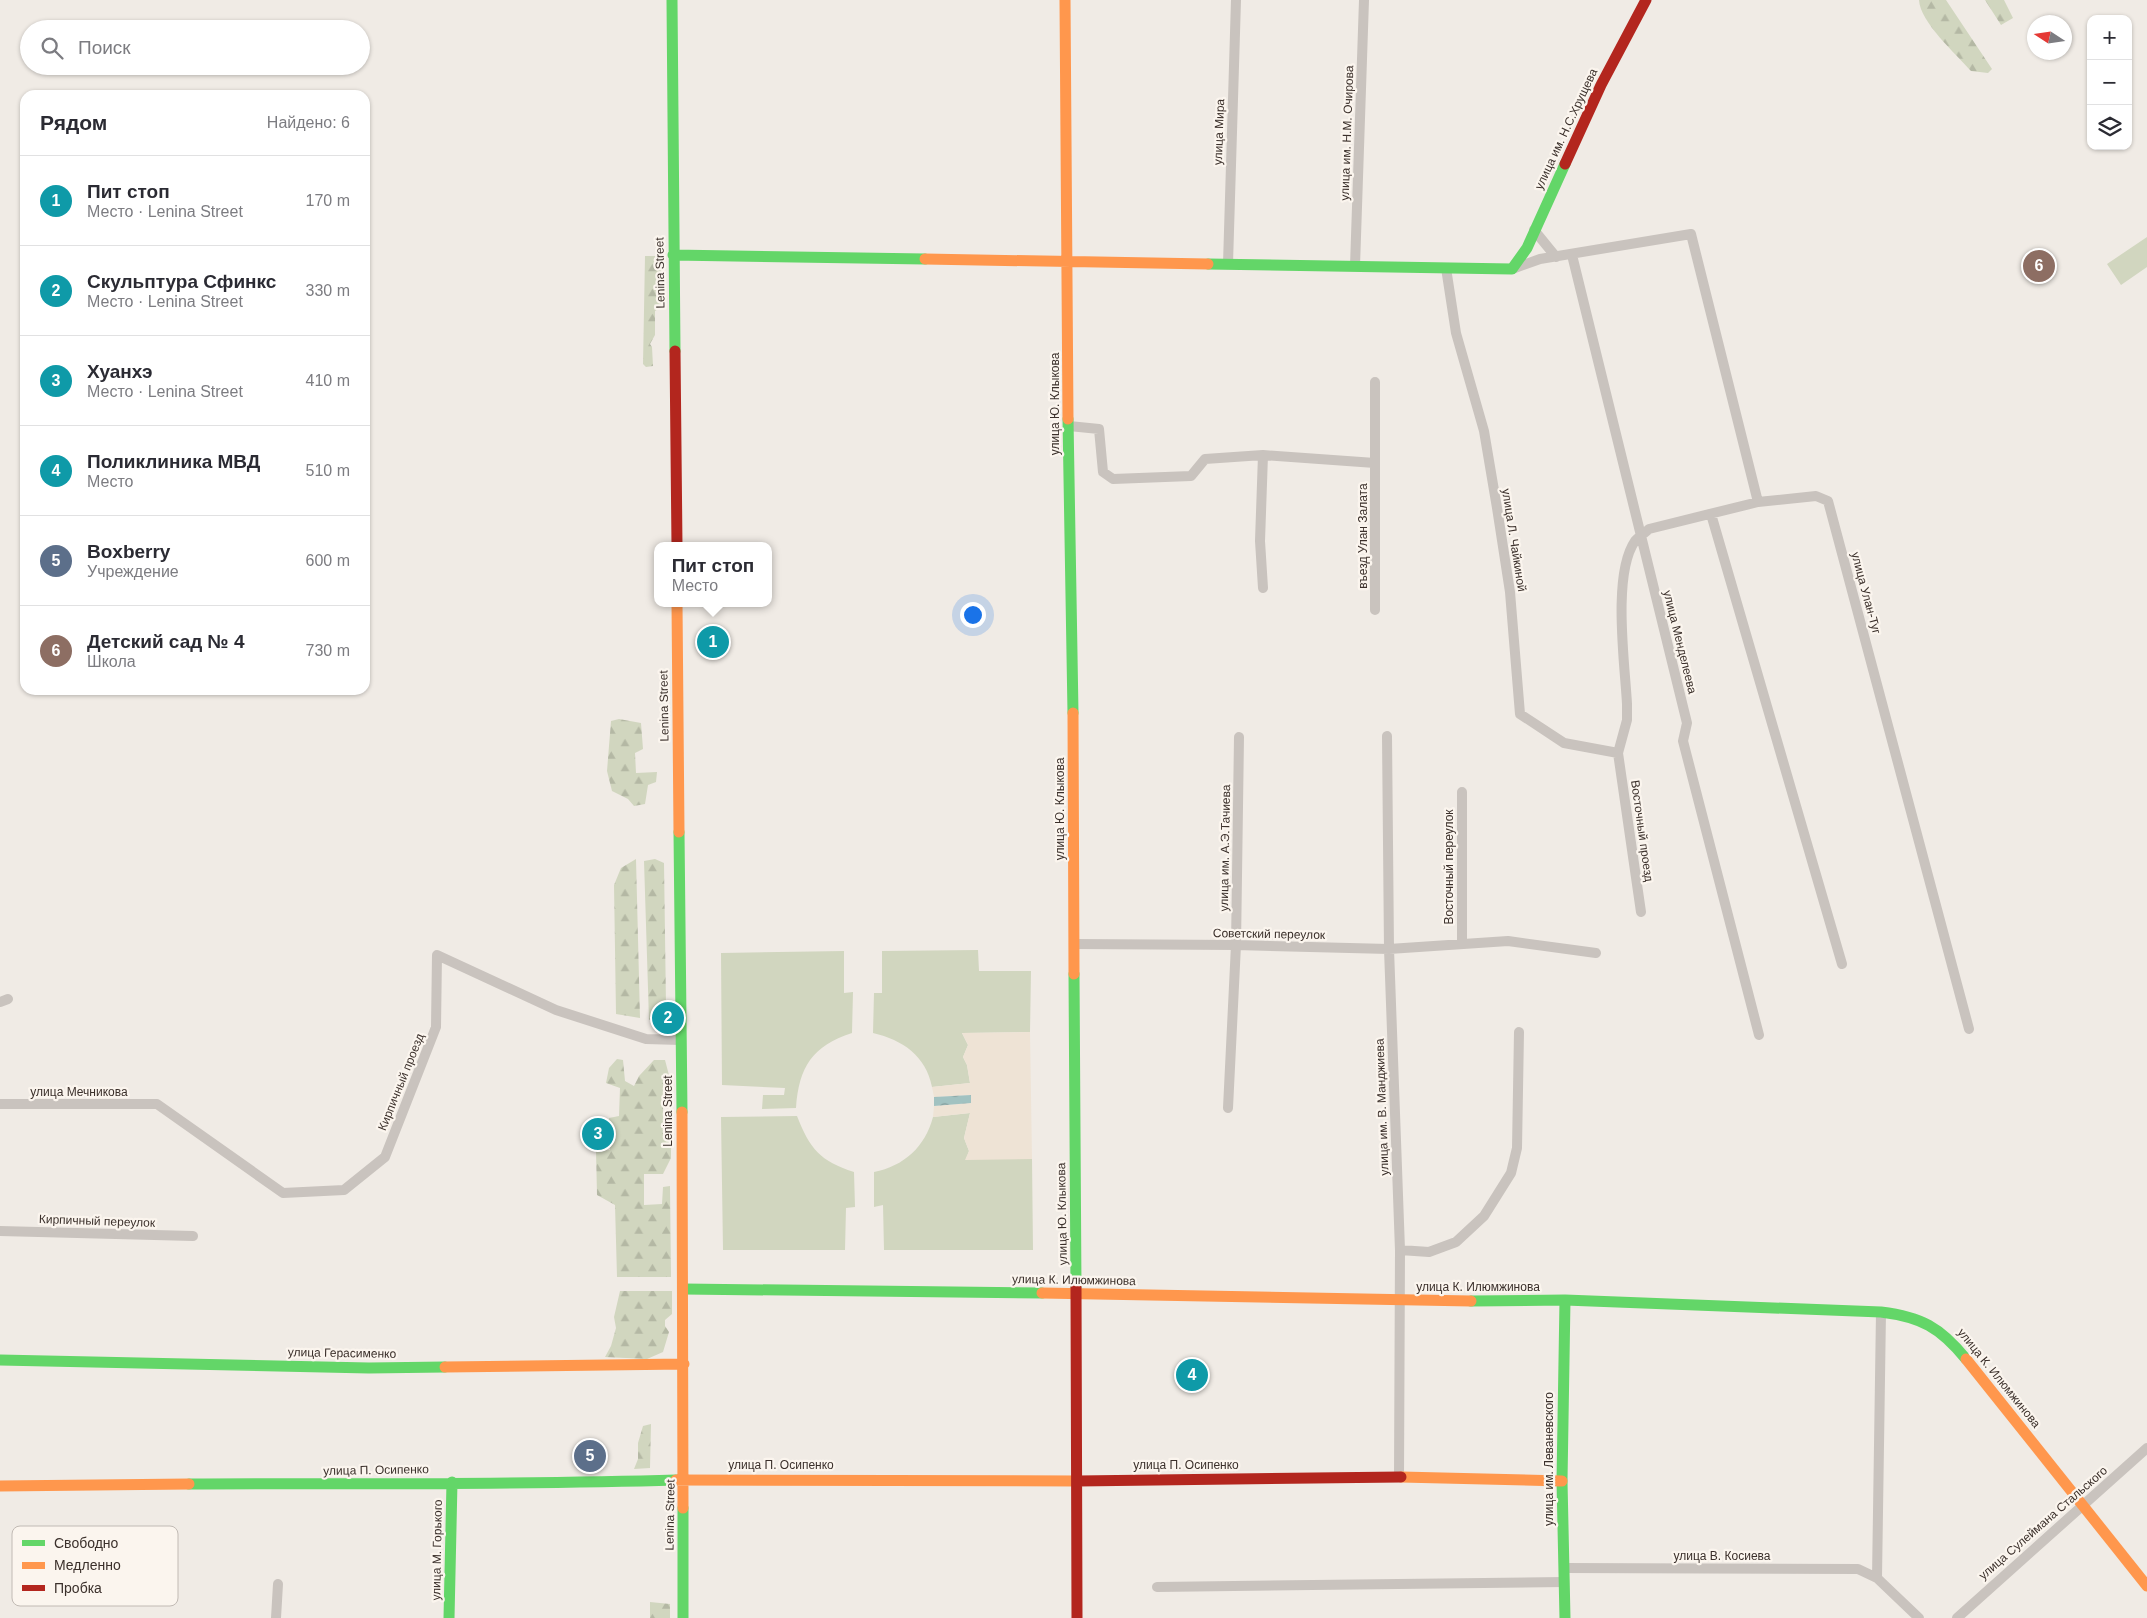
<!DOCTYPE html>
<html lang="ru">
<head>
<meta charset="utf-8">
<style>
  body { margin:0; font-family:Helvetica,sans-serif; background:#f7f7f7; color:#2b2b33 }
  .controls { position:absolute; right:15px; top:15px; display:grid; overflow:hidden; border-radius:10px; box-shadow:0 1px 4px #0004 }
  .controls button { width:45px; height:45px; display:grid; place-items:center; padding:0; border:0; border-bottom:1px solid #e1e1e2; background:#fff; color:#2b2b33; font:25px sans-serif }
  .compass { position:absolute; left:2027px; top:15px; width:45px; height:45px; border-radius:50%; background:#fff; box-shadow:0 1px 4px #0004; rotate:282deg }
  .you { position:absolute; left:972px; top:614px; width:18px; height:18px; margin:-12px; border:4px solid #fff; border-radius:50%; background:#1a73e8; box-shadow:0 0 0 8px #1a73e833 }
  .badge { display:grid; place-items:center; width:32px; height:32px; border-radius:50%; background:#b45309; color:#fff; font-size:16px; font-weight:700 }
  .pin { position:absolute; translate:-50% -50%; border:2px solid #fff; box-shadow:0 1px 5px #0006 }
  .popup { position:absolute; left:654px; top:542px; width:118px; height:65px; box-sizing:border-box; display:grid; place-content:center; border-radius:10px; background:#fff; filter:drop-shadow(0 1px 4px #0005); font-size:16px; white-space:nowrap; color:#7c7c81 }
  .popup b { font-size:19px; color:#2b2b33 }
  .popup::after { content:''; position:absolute; left:50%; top:100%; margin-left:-10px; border:10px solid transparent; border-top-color:#fff }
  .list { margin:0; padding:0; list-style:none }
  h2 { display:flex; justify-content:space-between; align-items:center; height:65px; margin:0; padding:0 20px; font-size:21px }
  h2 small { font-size:16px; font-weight:400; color:#7c7c81 }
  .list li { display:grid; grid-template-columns:32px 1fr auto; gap:15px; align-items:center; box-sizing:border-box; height:90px; padding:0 20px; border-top:1px solid #e1e1e2 }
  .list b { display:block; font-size:19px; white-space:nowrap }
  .list p { margin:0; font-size:16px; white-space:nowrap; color:#7c7c81 }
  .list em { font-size:16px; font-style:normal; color:#7c7c81 }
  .icon { flex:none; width:28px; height:28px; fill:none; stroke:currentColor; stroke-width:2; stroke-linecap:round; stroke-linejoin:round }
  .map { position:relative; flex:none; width:2147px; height:1618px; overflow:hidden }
  .search { position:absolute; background:#fff; box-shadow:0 1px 4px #0004; left:20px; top:20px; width:350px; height:55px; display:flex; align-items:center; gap:12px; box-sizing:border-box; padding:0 18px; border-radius:28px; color:#7c7c81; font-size:19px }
  .panel { position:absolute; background:#fff; box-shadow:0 1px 4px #0004; left:20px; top:90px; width:350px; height:605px; border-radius:15px }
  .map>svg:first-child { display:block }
  .grass { fill:#d1d6bf }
  .forest { fill:url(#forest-firs) }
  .plaza { fill:#eee3d5 }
  .water { fill:url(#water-waves) }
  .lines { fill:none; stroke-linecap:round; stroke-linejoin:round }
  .street { stroke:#c9c3be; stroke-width:10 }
  .fast { stroke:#63d668; stroke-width:11 }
  .slow { stroke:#ff974d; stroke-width:11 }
  .jam { stroke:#b3261e; stroke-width:11 }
  .labels { text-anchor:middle; stroke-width:4.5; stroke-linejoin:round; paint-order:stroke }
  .street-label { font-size:12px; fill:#3b302b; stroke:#fbf5ee }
  .key { fill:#fbf5ee; stroke:#c1bab4; stroke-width:1 }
  .key-label { font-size:14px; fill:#3b302b }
</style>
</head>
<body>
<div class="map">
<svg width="2147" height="1618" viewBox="0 0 2147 1618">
  <defs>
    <pattern id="forest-firs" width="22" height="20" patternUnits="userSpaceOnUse" patternTransform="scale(1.25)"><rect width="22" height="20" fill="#d1d6bf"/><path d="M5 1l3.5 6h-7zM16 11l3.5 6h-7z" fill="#b4b8a4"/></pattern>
    <pattern id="water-waves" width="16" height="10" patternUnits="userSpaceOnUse" patternTransform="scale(1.25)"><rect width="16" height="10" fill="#a1c2c1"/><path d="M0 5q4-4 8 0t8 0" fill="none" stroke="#849e9d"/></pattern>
  </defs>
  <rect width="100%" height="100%" fill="#f0ebe5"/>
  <path class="grass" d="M2147,237V267L2121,285L2107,264Z
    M978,950L979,971H1031L1030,1032L962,1033L968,1045L963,1057L967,1065L970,1083L932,1087C926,1056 903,1040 873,1033L874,993H882V951Z
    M844,951V993L853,992L852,1033C812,1046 799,1067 796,1108L762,1109L763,1095H784L785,1088L722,1085L721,953Z
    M970,1113L964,1138L969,1151L966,1159H1032L1033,1250H884L883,1205L874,1207V1172C904,1166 925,1147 933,1117Z
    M797,1116C810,1149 820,1161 854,1172L855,1207L846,1208L845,1250H723L721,1117Z"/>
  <path class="forest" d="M1919,0H1946L1992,69L1988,73L1971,71C1956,54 1920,22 1919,0Z
    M1985,0H2004L2013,18L2001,25Z
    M645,256H662L663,306L655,311V335L650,344L652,347L653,366L646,367L643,364Z
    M619,719L641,723L643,749L635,753L636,773L657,772L656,782L648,785L645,804L634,806L628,799L612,791L607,771L611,721Z
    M636,859L640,1018L616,1014L614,885L621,868Z
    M655,859L664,863L666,1006L649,1020L644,861Z
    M617,1059L623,1060L625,1081L634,1086L639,1076L654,1060H665L670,1079L663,1085V1137L671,1142V1158L663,1174H644V1205L662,1204L663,1187L670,1186L671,1277H617L615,1205L597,1195L596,1151L610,1150L609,1118L619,1116L620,1088L606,1083L609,1068Z
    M620,1291H672V1314L665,1320V1326L669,1332L663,1352L647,1359L605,1357L611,1346L616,1328L614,1317Z
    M651,1424L650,1468L634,1469L638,1459V1443L643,1426Z
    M650,1602L670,1604V1618H650Z"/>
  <path class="plaza" d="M1030,1032L1032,1159L965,1160L969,1151L964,1138L970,1113L933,1117L934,1106L971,1103V1095L934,1097L932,1087L970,1083L967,1065L963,1057L968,1045L962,1033Z"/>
  <path class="water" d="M971,1095V1103L934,1106V1097Z"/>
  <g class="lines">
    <path class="street" d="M1534,230L1556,257
      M1572,255L1687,723L1683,741L1759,1035
      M1228,264L1236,0
      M1355,266L1364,0
      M1446,268L1456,333L1484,431L1497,508L1510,592L1520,714L1564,743L1618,753
      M1512,269L1540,259L1691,234L1758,502
      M1069,426L1099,429L1103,472L1113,479L1191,476L1205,459L1263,455L1375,463
      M1711,514L1842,964
      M1263,588L1260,541L1263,455
      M1375,610V382
      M1387,736L1389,949L1400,1250L1399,1477
      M1641,912L1618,753L1627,720V704C1625,665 1612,574 1635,541C1638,537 1645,533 1649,529L1758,502L1816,496L1828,501L1969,1029
      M1462,943V792
      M1075,944L1236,945L1389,949L1508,941L1596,953
      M0,1002L8,999
      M0,1104H157L283,1193L344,1190L385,1157L436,1027L437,955L556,1010L646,1039L681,1040
      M1228,1108L1236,945L1239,737
      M0,1231L193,1236
      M1400,1250L1429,1252L1456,1242L1484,1216L1511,1173L1517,1148L1519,1032
      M1564,1568L1858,1569L1877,1578L1919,1618
      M1877,1578L1881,1312
      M1157,1587L1564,1582
      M276,1618L278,1584
      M1957,1618L2147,1448"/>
    <path class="fast" d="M672,0L675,351
      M673,255L925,259
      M1208,264L1512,269L1527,248L1565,164
      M1068,419L1073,713
      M679,832L682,1112
      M1074,974L1076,1287
      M684,1289L1042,1293
      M1565,1300L1562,1481L1565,1618
      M1471,1301L1565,1300L1881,1312C1921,1317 1940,1327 1966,1359
      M0,1360L369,1368L445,1367
      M189,1484C351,1483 514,1485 676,1480
      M449,1618L452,1482
      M683,1618V1508"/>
    <path class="slow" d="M1065,0L1068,419
      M925,259L1208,264
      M677,603L679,832
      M1073,713L1074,974
      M682,1112L683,1508
      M1042,1293L1471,1301
      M1966,1359L2147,1586
      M445,1367L684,1364
      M1401,1477L1562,1481
      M676,1480L1078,1481
      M0,1486L189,1484"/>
    <path class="jam" d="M1565,164L1601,85L1646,0
      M675,351L677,546
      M1076,1287L1077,1618
      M1078,1481L1401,1477"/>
  </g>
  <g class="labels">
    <g class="street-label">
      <text transform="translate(1566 129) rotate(-65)" y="4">улица им. Н.С.Хрущева</text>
      <text transform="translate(1219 132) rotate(-88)" y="4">улица Мира</text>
      <text transform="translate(1347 133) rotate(-88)" y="4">улица им. Н.М. Очирова</text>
      <text transform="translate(660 273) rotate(-91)" y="4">Lenina Street</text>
      <text transform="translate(1055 404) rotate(-90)" y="4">улица Ю. Клыкова</text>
      <text transform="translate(1363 536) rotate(-90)" y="4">въезд Улан Залата</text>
      <text transform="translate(1514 540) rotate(81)" y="4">улица Л. Чайкиной</text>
      <text transform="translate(1866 593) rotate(75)" y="4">улица Улан-Туг</text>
      <text transform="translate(1680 642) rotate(76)" y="4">улица Менделеева</text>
      <text transform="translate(664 706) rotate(-91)" y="4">Lenina Street</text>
      <text transform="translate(1060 809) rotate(-90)" y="4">улица Ю. Клыкова</text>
      <text transform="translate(1642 831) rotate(82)" y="4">Восточный проезд</text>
      <text transform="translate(1225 848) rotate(-89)" y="4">улица им. А.Э.Тачиева</text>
      <text transform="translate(1449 867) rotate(-90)" y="4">Восточный переулок</text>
      <text transform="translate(1269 934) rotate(1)" y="4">Советский переулок</text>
      <text transform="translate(401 1082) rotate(-68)" y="4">Кирпичный проезд</text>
      <text x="79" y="1096">улица Мечникова</text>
      <text transform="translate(1382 1107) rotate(-92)" y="4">улица им. В. Манджиева</text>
      <text transform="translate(668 1111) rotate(-90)" y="4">Lenina Street</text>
      <text transform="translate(1062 1214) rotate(-91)" y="4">улица Ю. Клыкова</text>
      <text transform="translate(97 1221) rotate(2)" y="4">Кирпичный переулок</text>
      <text transform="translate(1074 1280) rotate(1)" y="4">улица К. Илюмжинова</text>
      <text x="1478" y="1291">улица К. Илюмжинова</text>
      <text transform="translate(342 1353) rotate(1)" y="4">улица Герасименко</text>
      <text transform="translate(1999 1378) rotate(51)" y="4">улица К. Илюмжинова</text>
      <text transform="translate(1549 1459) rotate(-90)" y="4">улица им. Леваневского</text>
      <text x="781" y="1469">улица П. Осипенко</text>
      <text x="1186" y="1469">улица П. Осипенко</text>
      <text transform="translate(376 1470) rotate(-1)" y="4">улица П. Осипенко</text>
      <text transform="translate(670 1515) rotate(-89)" y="4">Lenina Street</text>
      <text transform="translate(2043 1523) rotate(-41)" y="4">улица Сулеймана Стальского</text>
      <text transform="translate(437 1550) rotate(-89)" y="4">улица М. Горького</text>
      <text x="1722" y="1560">улица В. Косиева</text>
    </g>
  </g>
  <rect x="12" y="1526" width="166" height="80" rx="8" class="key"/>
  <rect x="22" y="1540" width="23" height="6" fill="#63d668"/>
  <rect x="22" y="1562" width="23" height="7" fill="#ff974d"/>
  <rect x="22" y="1585" width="23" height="6" fill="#b3261e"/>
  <g class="key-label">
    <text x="54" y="1548">Свободно</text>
    <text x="54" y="1570">Медленно</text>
    <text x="54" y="1593">Пробка</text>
  </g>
</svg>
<div class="controls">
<button>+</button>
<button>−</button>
<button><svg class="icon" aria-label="layers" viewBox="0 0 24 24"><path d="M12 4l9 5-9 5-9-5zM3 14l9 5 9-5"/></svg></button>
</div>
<svg class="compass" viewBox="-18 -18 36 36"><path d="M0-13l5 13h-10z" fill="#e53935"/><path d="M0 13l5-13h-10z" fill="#7c7c81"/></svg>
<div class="you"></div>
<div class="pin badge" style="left:713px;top:642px;background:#0f9aa8">1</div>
<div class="popup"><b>Пит стоп</b>Место</div>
<div class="pin badge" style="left:668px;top:1018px;background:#0f9aa8">2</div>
<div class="pin badge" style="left:598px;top:1134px;background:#0f9aa8">3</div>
<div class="pin badge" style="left:1192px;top:1375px;background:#0f9aa8">4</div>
<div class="pin badge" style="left:590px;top:1456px;background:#5c6f8a">5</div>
<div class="pin badge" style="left:2039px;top:266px;background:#8d6e63">6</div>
<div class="search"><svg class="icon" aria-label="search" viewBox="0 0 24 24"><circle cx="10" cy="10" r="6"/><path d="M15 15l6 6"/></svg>Поиск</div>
<section class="panel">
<h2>Рядом<small>Найдено: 6</small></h2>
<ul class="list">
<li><span class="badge" style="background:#0f9aa8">1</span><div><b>Пит стоп</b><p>Место · Lenina Street</p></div><em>170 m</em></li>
<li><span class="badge" style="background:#0f9aa8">2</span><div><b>Скульптура Сфинкс</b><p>Место · Lenina Street</p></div><em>330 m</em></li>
<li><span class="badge" style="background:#0f9aa8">3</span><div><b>Хуанхэ</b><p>Место · Lenina Street</p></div><em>410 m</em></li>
<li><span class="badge" style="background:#0f9aa8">4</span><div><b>Поликлиника МВД</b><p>Место</p></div><em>510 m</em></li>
<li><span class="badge" style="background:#5c6f8a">5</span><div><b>Boxberry</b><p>Учреждение</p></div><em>600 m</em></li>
<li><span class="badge" style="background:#8d6e63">6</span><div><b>Детский сад № 4</b><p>Школа</p></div><em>730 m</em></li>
</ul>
</section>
</div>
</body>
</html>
